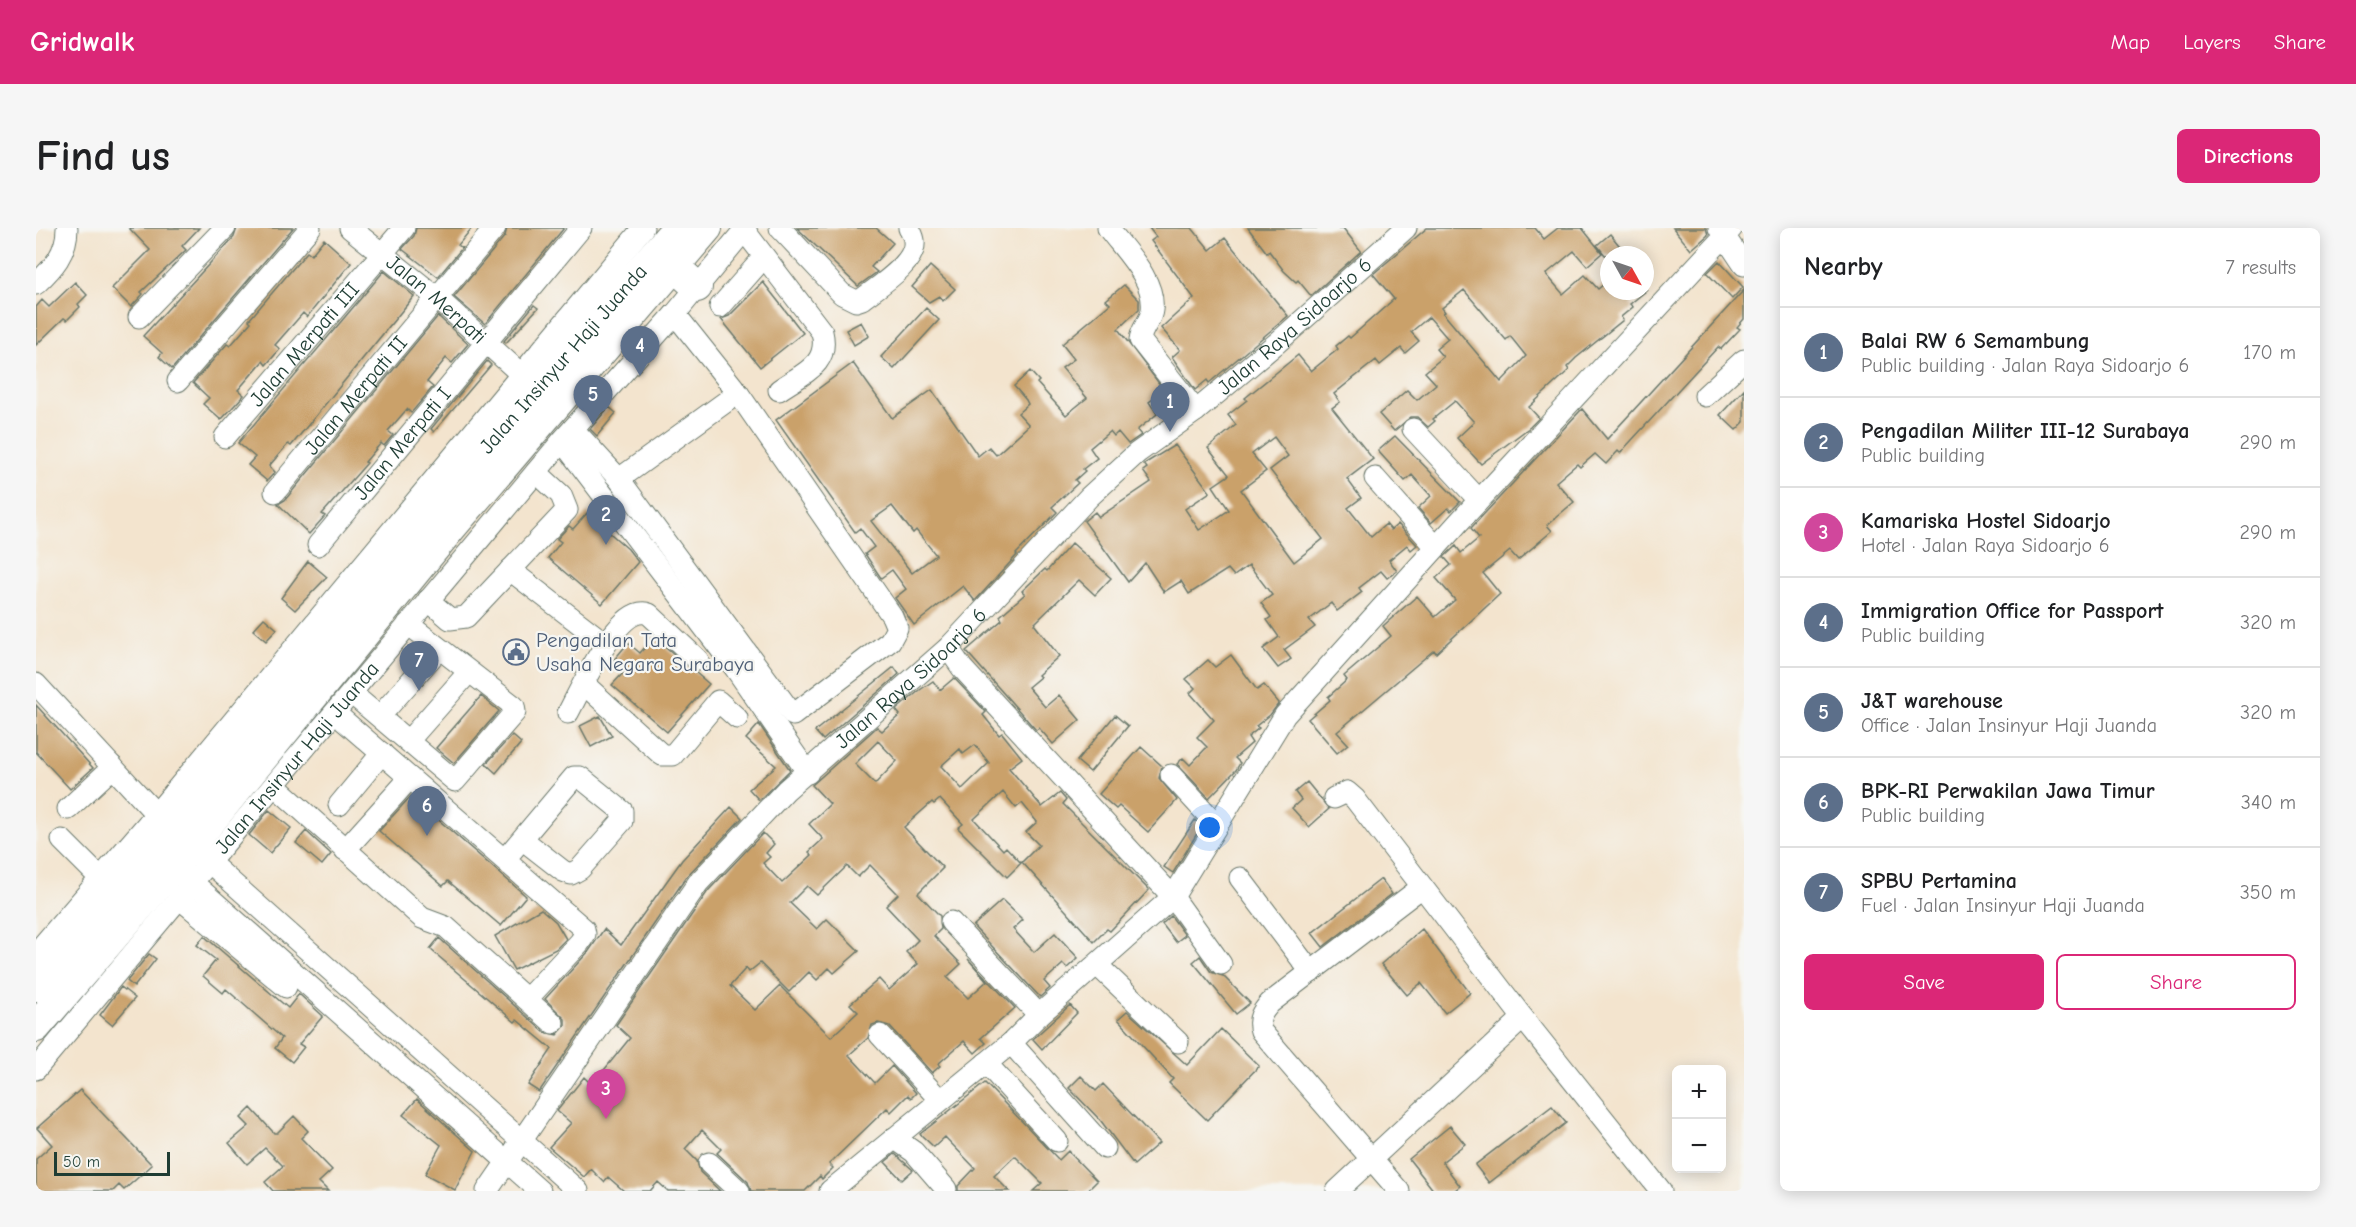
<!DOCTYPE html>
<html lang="en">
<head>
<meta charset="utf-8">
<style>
  body { margin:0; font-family:"Comic Neue",sans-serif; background:#f6f6f6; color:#202124 }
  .controls { position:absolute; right:18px; bottom:18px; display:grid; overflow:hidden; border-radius:9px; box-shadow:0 3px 15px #0003 }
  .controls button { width:54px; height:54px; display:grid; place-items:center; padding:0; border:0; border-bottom:2px solid #e0e0e0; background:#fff; color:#202124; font:30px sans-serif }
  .compass { position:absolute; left:1564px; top:18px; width:54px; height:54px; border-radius:50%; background:#fff; box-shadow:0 3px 15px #0003; rotate:130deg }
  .scale { position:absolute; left:18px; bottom:15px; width:116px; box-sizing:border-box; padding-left:6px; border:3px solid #1f3d34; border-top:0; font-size:16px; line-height:21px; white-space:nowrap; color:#1f3d34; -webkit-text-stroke:4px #f6f6f2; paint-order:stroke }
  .you { position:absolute; left:1174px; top:600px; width:21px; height:21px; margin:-15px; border:4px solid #fff; border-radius:50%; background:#1a73e8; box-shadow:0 0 0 9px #1a73e833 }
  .badge { display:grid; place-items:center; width:39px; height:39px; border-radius:50%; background:#db2777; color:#fff; font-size:20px; font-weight:700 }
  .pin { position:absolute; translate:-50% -50px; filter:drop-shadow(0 2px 3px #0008) }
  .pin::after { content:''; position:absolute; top:32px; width:21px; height:18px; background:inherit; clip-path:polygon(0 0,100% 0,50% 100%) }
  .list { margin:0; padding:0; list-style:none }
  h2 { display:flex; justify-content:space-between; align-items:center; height:78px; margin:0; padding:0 24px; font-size:26px }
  h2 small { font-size:20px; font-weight:400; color:#757577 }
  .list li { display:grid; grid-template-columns:39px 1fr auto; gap:18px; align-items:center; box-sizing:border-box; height:90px; padding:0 24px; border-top:2px solid #e0e0e0 }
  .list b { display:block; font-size:22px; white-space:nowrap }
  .list p { margin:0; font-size:20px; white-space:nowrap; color:#757577 }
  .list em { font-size:20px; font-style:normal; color:#757577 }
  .actions { display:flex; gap:12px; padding:18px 24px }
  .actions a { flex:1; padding:14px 0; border:2px solid #db2777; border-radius:9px; text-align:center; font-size:21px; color:#db2777 }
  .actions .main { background:#db2777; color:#fff }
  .map { position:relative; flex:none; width:1708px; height:963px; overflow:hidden; border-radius:9px }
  header { display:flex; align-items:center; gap:36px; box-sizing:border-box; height:84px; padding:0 30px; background:#db2777; color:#fff }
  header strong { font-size:28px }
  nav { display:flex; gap:33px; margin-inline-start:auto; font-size:21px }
  .intro { display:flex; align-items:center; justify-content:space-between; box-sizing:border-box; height:144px; padding:0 36px }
  h1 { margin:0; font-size:42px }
  .button { padding:15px 27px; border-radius:9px; background:#db2777; color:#fff; font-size:21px; font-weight:700 }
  main { display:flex; gap:36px; padding:0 36px }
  aside { flex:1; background:#fff; border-radius:9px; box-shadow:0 3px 15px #0003 }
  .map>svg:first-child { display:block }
  .building { fill:#caa16b; fill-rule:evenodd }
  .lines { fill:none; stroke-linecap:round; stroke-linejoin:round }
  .minor-casing { stroke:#69776a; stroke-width:23 }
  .highway-casing { stroke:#69776a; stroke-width:32 }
  .minor { stroke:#fff; stroke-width:21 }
  .highway { stroke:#fff; stroke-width:30 }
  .labels { text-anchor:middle; stroke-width:4.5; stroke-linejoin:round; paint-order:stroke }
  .street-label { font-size:21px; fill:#1f3d34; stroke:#f6f6f2 }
  .service-label { font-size:21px; fill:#4e5e75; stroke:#f6f6f2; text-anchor:start }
</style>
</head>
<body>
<header>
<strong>Gridwalk</strong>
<nav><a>Map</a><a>Layers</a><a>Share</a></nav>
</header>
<div class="intro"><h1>Find us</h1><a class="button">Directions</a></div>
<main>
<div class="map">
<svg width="1708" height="963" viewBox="0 0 1708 963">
  <rect width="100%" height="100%" fill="#f6f6f2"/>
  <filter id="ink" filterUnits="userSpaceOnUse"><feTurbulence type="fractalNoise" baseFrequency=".0167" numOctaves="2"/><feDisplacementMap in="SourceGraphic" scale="12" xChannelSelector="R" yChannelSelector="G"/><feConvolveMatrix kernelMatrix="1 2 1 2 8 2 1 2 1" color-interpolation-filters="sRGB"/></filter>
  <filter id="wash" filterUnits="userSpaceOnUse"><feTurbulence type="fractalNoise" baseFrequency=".008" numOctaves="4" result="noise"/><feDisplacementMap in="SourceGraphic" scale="24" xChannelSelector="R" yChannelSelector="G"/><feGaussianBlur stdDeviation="1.35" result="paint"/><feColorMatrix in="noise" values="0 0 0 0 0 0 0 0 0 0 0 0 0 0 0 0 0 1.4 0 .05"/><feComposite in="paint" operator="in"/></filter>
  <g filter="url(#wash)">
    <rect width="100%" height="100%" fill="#f3e4ce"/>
    <g id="blocks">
      <path class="building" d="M93,0H163L146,18L150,22L105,64L107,66L95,79L76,60L114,22Z
        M201,0H257L136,141L123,129L126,125L107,108L198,9Z
        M380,0H436L422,17L426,20L402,49L366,21L378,8Z
        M471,0H528L449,96L418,69L469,8Z
        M761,0H840L857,15L835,39L841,44L822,58Z
        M1113,0H1156L1174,22L1189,10L1252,88L1173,155L1171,152L1159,162L1136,129L1144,122L1125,100L1158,70L1115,13L1120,9Z
        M1212,0H1307L1325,23L1275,68L1262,52L1260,54L1248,43L1233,23L1231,25Z
        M1391,0H1499L1508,11L1522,0H1546L1566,25L1551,38L1538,23L1510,46L1527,66L1549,47L1562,61L1573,52V63H1610L1594,76L1597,79L1585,89L1587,92L1540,130L1531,139L1533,142L1493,179L1503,190L1494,199L1445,236L1421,210L1438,194L1419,173L1397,191L1399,193L1392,199L1381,189H1375L1358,203L1343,186L1371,162L1381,172L1400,156L1389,144L1407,129L1400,121L1412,111L1393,89L1375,104L1383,113L1369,125L1365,120L1344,137L1340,132L1298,166L1304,174L1296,180L1337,231L1311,251L1325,270L1312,280L1335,309L1350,296L1355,302L1362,296L1381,317L1375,322L1371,317L1353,332L1361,343L1351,350L1345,343L1323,360L1326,364L1301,383L1295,375L1273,392L1279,399L1248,422L1255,431L1242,440L1227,421L1243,409L1231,392L1235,389L1225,375L1236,367L1213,337L1198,348L1192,341L1153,366L1145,353L1128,364L1109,335L1092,354L1048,293L1059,284L1063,289L1115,254L1107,243L1111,240L1108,236L1139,217L1174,264L1149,281L1163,302L1193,282L1177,258L1193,247L1172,220L1200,197L1192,187L1211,172L1209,170L1262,127L1275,143L1302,121L1300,118L1312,108L1314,110L1358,71L1337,46ZM1428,62L1470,112L1474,108L1490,128L1465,154L1407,85L1409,84L1406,80ZM1238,209L1252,228L1234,242L1287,311L1258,334L1205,262L1230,243L1216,226Z
        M1637,0H1670L1672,7L1655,22Z
        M1574,6L1591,27H1569L1561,17Z
        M288,11L315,35L271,89L267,85L239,117L244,121L230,137L227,133L202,162L208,167L185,192L167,176L173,170L157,155L191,116L194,118L215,94L213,92L271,24L275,27Z
        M1683,33L1707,59L1696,71L1671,45Z
        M894,38L919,61L907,73L903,68L893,74L876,59Z
        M348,43L378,68L255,218L252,216L233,238L239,244L231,253L212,237L219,229L202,215Z
        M39,54L51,67L42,76L44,79L31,92L28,90L0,117V79L6,72L13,79Z
        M727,54L767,105L724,139L685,91L693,88Z
        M1088,57L1103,72V81L1082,101L1140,178L1128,163L1113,174L1121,186L1101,202L1105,207L1092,216L1082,204L1078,208L1074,203L1054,220L1061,230L1047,241L1049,243L1039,252L1042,255L1016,279L1021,284L980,326L981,327L939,373L927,358L878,397L859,370L870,361L856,342L845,350L829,326L838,319L824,300L819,304L740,192L817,135L856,190L896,162L942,228L953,219L960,227L993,197L982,185L992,176L990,172L978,158L994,143L1003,153L1001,155L1030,187L1051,170L1026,140L1038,131L1026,116L1074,76L1070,72ZM856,278L877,305L880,302L900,327L876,345L835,293Z
        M1708,62V91L1701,99L1704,101L1685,121L1682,119L1584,225L1582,223L1570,236L1559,226L1544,239L1541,236L1520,254L1538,274L1511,297L1516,303L1482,332L1474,323L1447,345L1464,366L1400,425L1398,422L1301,504L1312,516L1301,525L1272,491L1294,472L1292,469L1311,452L1308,448L1355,408L1347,398L1381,368L1399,389L1419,372L1400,350L1415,337L1408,329L1420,318L1425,325L1443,310L1435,300L1546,181L1571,211Z
        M498,77L502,80L470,115L468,113Z
        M890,80L903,92L858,141L845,129Z
        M402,88L432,116L416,135L410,130L391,154L397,159L375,185L371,181L352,203L357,207L348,218L345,215L329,234L331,235L286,286L289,288L273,306L242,276L249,272Z
        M825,94L833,108L818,117L810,102Z
        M451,133L455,137L398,204L395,201Z
        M1708,161V194L1700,202L1684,187Z
        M573,179L580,185L561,208L554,201Z
        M1359,208L1424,274L1415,283L1412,280L1395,295L1382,280L1395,268L1376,247L1369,253L1342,223Z
        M551,285L592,321L602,334L566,376L512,330L525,314L521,311L533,298L537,301Z
        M1036,315L1075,350L1059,367L1043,352L998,396L1023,428L1002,447L1004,449L992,459L1009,479L1023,467L1044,492L1017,516L1003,500L1000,502L930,423L966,392L964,388L989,366L986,363L1009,341L1011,343Z
        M272,333L291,349L259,382L245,370Z
        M228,390L241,401L230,413L217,402Z
        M618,409L673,456L631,504L576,457L589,443L577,433L592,415L604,425Z
        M1195,427L1221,462L1228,457L1243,475L1234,487L1220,498L1223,500L1212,509L1216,515L1199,530L1204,535L1200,542L1173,570L1141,536L1147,530L1154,537L1171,519L1161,509L1178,492L1154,465L1159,460L1150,451L1172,432L1179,439Z
        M858,439L863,446L787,512L779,503Z
        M918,450L950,484L947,487L963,507L966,505L986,530L973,540L1006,579L1024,565L1030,572L1027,576L1113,662L1074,703L1071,701L1058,714L986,634L1003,617L990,604L1001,594L986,575L980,580L967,564L938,591L967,622L970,619L985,635L971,649L922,600L927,596L904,571L898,576L896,574L868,599L907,640L882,665L904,688L905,701L898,708L925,736L911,749L932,770L951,753L932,731L979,780L945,810L950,815L939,825L928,813L902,836L904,838L896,845L853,798L842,795L836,797L832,810L813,827L839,855L856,838L880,865L875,870L872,867L855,884L851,880L793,936L797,940L786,951L784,948L769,963H715L712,954L681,925L685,921L666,902L649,921L661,933L664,944L684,963H632L622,954L614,963H588L572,949L568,954L555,941L548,949L513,919L535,895L521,883L548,849L556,857L594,810L580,797L672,663L727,605L738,616L730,625L734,629L727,635L746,655L776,627L773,624L787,611L773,596L794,576L776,557L841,499L846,503L864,487L860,482L884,462L897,453L904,462ZM842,513L861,533L839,556L819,536ZM939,517L953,535L926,561L905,538L924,521L927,526ZM834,637L862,666L850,678L882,712L870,724L882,736L853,762L843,751L814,776L822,784L795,809L744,758L719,782L694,758L710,740L713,744L724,735L753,764L773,744L781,752L793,740L798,745L823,723L791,691L781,701L754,675L771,658L781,667L811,638L822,649Z
        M445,468L463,483L418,535L400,520Z
        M0,477L57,540L34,561L0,524Z
        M1079,487L1092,498L1054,544L1041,533Z
        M564,488L576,508L555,519L544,498Z
        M723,496L754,542L723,572L713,561L740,538L710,511Z
        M476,507L485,515L460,545L450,536Z
        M1105,519L1126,538L1123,550L1141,572L1112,604L1083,578L1080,581L1063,566Z
        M1271,554L1293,581L1273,599L1256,580L1265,572L1259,564Z
        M375,568L490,668L465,698L412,653L407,658L343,603Z
        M695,579L706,590L651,648L503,864L492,857L516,821L481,792L479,794L394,721L403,710L508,804L521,807L529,798V791L509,771L553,723L568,701L585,717L646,632Z
        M233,582L255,600L234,625L213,607Z
        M1159,592L1165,599L1137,645L1128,639Z
        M270,603L295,626L286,637L260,615Z
        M1345,651L1356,666L1287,719L1276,705Z
        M966,672L987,692L977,701L998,724L1019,705L1042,730L1031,740L1027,736L1008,753L1014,760L1004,769L937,698Z
        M505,681L520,694L530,711L520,721L478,742L459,708Z
        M1135,688L1149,707L1140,714L1126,696Z
        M1386,701L1434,765L1409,785L1385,755L1371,767L1345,736Z
        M168,708L252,780L263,766L287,788L263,816L268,819L256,834L239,820L246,810L190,761L187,765L167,748L180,732L161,717Z
        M113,726L120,731L98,759L91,753Z
        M1164,728L1175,744L1187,748L1214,775L1200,786L1157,734Z
        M85,759L99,770L76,797L64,787Z
        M1034,777L1041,785L1006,821L997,811Z
        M1091,783L1151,837L1185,801L1223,838L1171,892L1133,855L1137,851L1082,791Z
        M1045,848L1060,863L1067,856L1123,915L1098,937L1065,893L1033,860Z
        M949,855L1023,932L1032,923L1061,953L1051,963H997L1006,955L979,928L958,948L973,963H922V958L939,940L909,909L898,919L884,906Z
        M44,862L116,937L88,962L83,957L77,963H0V931L16,917L1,900Z
        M381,871L439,923L419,962L389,946L405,917L367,887Z
        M1516,878L1530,895L1453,955L1439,937Z
        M215,880L238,905H241L258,888L272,903L265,910L296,942L283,954L292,963H237L229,954L247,938L229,920L211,936L193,915L213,898L205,890Z
        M1414,898L1429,916L1406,934L1424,958L1418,963H1398L1373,931Z
        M859,926L877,942L866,952L849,934Z"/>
    </g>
  </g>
  <g filter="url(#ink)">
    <use href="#blocks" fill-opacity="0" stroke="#69776a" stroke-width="1.5"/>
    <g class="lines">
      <g class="minor-casing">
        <g id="minor">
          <path id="s1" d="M314,0L400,69L486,147"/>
          <path d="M744,0L806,66L820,73L826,71C841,59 881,35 878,13C878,9 875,4 873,0"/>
          <path d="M1072,0C1088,22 1120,52 1116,82C1115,93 1105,100 1104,112L1160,183"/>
          <path d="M1683,0L1708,37"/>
          <path d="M708,2L786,104C794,137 767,145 743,162"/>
          <path d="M0,56C17,40 31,25 31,0"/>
          <path d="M684,79L728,29"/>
          <path d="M103,89L189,0"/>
          <path d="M142,153L274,0"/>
          <path d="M1669,168L1708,132"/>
          <path d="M537,201L583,251L757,487L854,413L861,400L856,388L702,165L639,86"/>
          <path d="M1377,201L1443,272"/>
          <path id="s2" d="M189,209L368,0"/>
          <path d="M526,213L699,440L772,545"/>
          <path d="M1339,250L1400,319"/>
          <path d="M583,251L702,165"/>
          <path id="s3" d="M239,264L459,0"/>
          <path id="s4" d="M282,317L545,0"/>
          <path d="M474,342L570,416"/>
          <path d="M392,372L414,391L430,389L531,282L525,267L500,244"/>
          <path d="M912,420L926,440L1137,669L1185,736"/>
          <path d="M0,456L120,586"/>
          <path d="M548,456L626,527H637L682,473L701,490"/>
          <path d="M315,465L419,553L479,484L478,478L372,396"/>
          <path d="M299,485L548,701L549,706L544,714L491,771"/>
          <path d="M532,485C544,463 583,374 613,386L662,432"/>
          <path d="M344,488L403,421"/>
          <path d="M373,512L432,445"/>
          <path d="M1135,547L1181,597"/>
          <path d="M238,557L386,690L410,699L517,795"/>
          <path d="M1298,570L1311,564L1319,571L1487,790L1625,963"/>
          <path d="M303,577L346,525"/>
          <path d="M32,581L77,539"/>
          <path d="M26,612L65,651"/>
          <path d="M309,622L374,550"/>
          <path d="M164,626L542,963"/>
          <path d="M469,631L538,549H544L586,583V593L544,641L535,646L527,643L486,611"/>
          <path d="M146,645L504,963"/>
          <path d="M1204,650L1275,744"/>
          <path d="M143,670L250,759"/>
          <path d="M915,694L1003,787"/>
          <path d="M0,725L120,586L607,0"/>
          <path d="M1061,737L1142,814"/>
          <path d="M844,807L904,872"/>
          <path d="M975,815L1069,920"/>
          <path d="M950,835L1021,913"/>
          <path id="s5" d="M0,841L526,213L639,86L710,0"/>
          <path d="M858,910L878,924L910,961"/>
          <path d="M673,935L703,963"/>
          <path id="s6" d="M451,963L662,655L750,562L912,420L1053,269L1101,225L1160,183L1242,114L1370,0"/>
          <path d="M794,963L975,815L1003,787L1137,669L1249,487L1423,294L1696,0"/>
          <path d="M1301,963L1487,790"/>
          <path d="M1363,963L1225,803C1221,791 1226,784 1234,775L1386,659"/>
        </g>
      </g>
      <g class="highway-casing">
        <g id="highway">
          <path d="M638,38L661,59"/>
          <path id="s7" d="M0,759L393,285L641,0"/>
          <path d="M0,799L138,638L414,301L671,0"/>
        </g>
      </g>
      <use href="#minor" class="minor"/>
      <use href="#highway" class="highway"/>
    </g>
  </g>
  <defs>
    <g id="civic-ring" transform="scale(1.35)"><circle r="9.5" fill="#f6f6f2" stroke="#5c6f8a" stroke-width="1.5"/><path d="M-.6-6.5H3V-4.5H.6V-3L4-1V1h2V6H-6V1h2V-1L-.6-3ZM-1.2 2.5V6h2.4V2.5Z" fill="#5c6f8a"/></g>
  </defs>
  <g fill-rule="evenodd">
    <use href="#civic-ring" x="480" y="424"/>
  </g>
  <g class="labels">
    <g class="street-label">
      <text dy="7" stroke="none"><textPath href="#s1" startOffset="112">Jalan Merpati</textPath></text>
      <text dy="7" stroke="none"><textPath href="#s6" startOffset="1191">Jalan Raya Sidoarjo 6</textPath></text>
      <text dy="7" stroke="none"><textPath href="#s2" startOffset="122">Jalan Merpati III</textPath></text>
      <text dy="7" stroke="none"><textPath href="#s7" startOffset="820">Jalan Insinyur Haji Juanda</textPath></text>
      <text dy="7" stroke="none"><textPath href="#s3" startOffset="126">Jalan Merpati II</textPath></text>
      <text dy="7" stroke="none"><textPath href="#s4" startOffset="132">Jalan Merpati I</textPath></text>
      <text dy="7" stroke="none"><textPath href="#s6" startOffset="669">Jalan Raya Sidoarjo 6</textPath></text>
      <text dy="7" stroke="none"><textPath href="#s5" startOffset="406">Jalan Insinyur Haji Juanda</textPath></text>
    </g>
    <g class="service-label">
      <text x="500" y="419">Pengadilan Tata<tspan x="500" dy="24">Usaha Negara Surabaya</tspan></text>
    </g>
  </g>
</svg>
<div class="controls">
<button>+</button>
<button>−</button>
</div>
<svg class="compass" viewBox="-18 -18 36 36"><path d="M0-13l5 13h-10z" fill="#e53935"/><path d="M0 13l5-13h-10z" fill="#757577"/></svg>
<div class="scale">50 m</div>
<div class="you"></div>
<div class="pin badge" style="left:1134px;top:204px;background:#5c6f8a">1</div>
<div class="pin badge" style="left:570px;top:317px;background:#5c6f8a">2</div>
<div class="pin badge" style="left:570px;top:891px;background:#d1479c">3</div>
<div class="pin badge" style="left:604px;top:148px;background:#5c6f8a">4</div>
<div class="pin badge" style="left:557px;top:197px;background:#5c6f8a">5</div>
<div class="pin badge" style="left:391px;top:608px;background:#5c6f8a">6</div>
<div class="pin badge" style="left:383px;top:463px;background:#5c6f8a">7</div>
</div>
<aside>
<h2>Nearby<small>7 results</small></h2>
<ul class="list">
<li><span class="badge" style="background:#5c6f8a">1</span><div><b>Balai RW 6 Semambung</b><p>Public building · Jalan Raya Sidoarjo 6</p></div><em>170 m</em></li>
<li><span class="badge" style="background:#5c6f8a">2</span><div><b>Pengadilan Militer III-12 Surabaya</b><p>Public building</p></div><em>290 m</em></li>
<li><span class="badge" style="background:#d1479c">3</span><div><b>Kamariska Hostel Sidoarjo</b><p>Hotel · Jalan Raya Sidoarjo 6</p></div><em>290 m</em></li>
<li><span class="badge" style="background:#5c6f8a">4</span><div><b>Immigration Office for Passport</b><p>Public building</p></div><em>320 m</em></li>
<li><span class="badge" style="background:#5c6f8a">5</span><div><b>J&amp;T warehouse</b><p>Office · Jalan Insinyur Haji Juanda</p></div><em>320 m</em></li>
<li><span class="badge" style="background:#5c6f8a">6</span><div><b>BPK-RI Perwakilan Jawa Timur</b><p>Public building</p></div><em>340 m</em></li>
<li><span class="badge" style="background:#5c6f8a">7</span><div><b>SPBU Pertamina</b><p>Fuel · Jalan Insinyur Haji Juanda</p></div><em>350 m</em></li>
</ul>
<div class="actions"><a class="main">Save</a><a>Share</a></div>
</aside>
</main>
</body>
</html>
